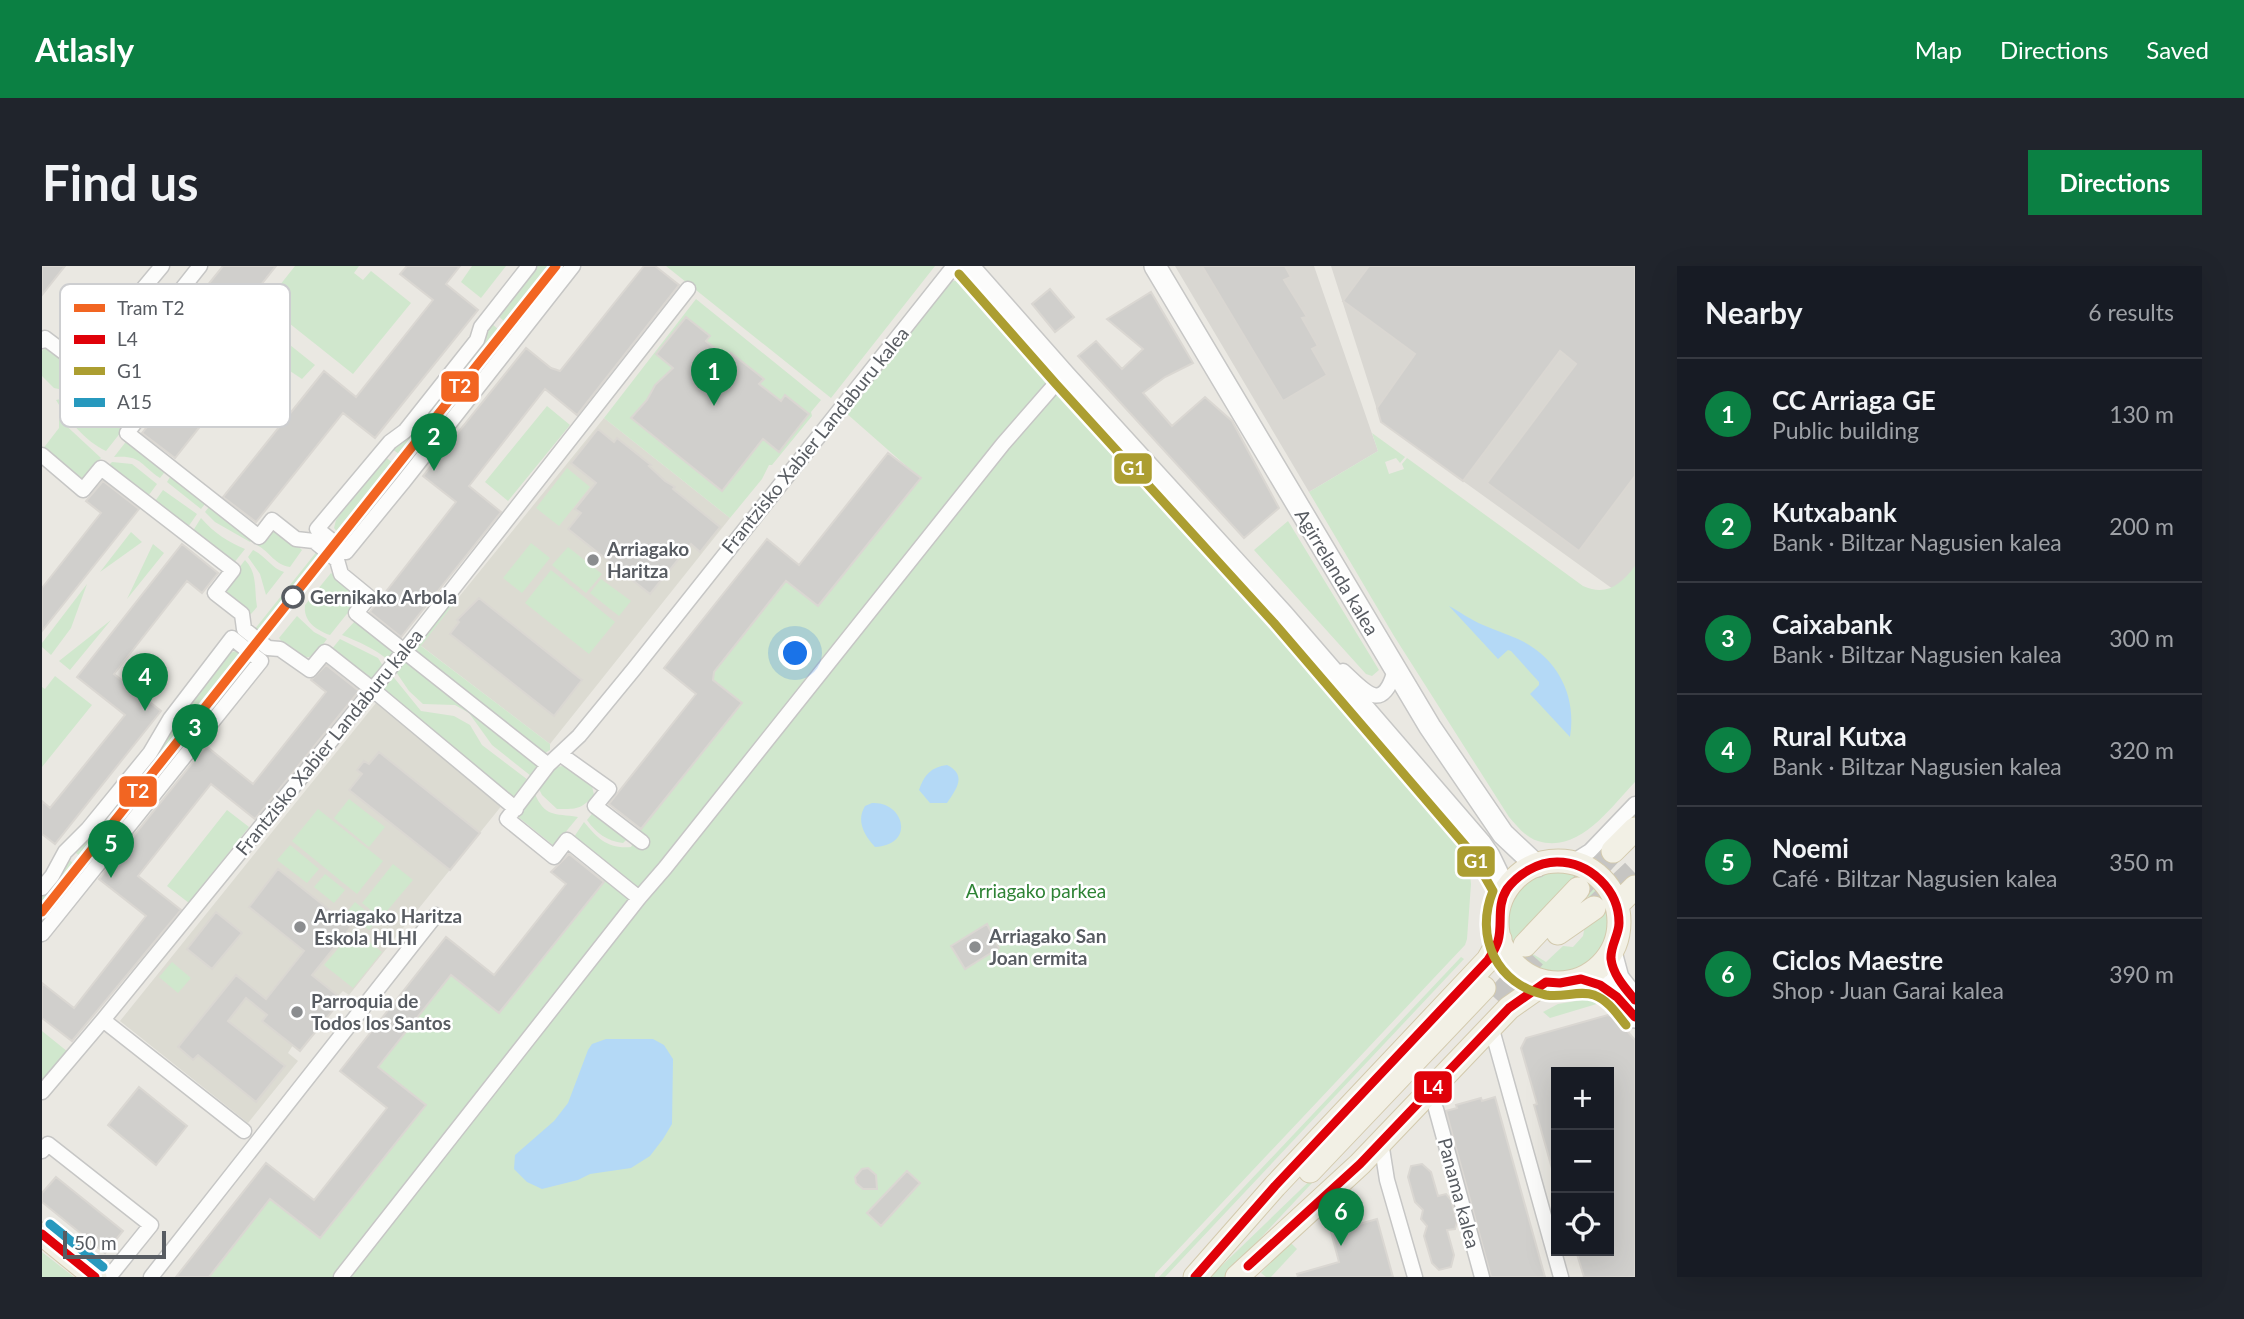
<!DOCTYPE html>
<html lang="en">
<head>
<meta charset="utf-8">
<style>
  body { margin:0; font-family:Lato,sans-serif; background:#20242c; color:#f1f3f6 }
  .controls { position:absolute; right:21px; bottom:21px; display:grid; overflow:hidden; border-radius:0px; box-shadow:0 7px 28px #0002 }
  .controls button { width:63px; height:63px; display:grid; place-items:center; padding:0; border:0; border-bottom:2px solid #363941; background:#171b24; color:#f1f3f6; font:35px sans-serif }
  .scale { position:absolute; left:21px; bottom:18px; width:103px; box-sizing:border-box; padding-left:7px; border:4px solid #585c62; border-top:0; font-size:19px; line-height:24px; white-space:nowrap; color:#585c62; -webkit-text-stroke:5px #fff; paint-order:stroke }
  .you { position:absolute; left:754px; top:388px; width:24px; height:24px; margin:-18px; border:5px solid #fff; border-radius:50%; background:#1a73e8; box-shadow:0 0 0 10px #1a73e833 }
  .badge { display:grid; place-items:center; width:46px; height:46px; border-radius:50%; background:#0b8043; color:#fff; font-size:23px; font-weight:700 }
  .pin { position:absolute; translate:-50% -58px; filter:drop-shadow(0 2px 4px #0008) }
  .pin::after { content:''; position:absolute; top:37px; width:24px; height:21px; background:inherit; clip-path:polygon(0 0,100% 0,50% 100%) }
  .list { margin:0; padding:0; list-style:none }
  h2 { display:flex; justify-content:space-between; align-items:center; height:91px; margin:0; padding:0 28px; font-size:30px }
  h2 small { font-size:23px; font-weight:400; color:#9ea1a6 }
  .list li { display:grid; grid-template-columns:46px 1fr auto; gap:21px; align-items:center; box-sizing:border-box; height:112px; padding:0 28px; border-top:2px solid #363941 }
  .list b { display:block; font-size:26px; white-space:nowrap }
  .list p { margin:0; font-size:23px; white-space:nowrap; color:#9ea1a6 }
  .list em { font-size:23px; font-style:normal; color:#9ea1a6 }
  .icon { flex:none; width:38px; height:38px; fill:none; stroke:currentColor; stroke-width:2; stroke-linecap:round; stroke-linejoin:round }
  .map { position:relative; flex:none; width:1593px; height:1011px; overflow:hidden; border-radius:0px }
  header { display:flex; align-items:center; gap:42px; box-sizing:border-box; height:98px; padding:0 35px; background:#0b8043; color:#fff }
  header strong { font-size:33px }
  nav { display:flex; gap:38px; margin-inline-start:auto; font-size:24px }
  .intro { display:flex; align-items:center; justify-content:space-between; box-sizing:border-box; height:168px; padding:0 42px }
  h1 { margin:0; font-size:49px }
  .button { padding:18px 32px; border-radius:0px; background:#0b8043; color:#fff; font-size:24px; font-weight:700 }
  main { display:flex; gap:42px; padding:0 42px }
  aside { flex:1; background:#171b24; border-radius:0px; box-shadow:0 7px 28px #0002 }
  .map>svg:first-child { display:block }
  .industrial { fill:#d9d7d2 }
  .education { fill:#dcdbd2 }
  .green { fill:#d0e7cd; fill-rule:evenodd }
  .water { fill:#b4d9f6 }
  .building { fill:#d0cfcc; stroke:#dad7d2; stroke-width:2 }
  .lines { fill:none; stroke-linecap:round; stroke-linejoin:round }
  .primary-tunnel { stroke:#c6c5c2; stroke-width:23; stroke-dasharray:23 11; stroke-linecap:butt }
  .street-casing { stroke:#c6c6c5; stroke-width:17 }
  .secondary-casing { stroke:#c7c7c6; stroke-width:24 }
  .primary-casing { stroke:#d3caae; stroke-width:25 }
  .street { stroke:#fcfcfb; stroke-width:14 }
  .secondary { stroke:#fcfcfb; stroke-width:21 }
  .primary { stroke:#f2f0e5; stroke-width:23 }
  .bus-1-casing { stroke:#fff; stroke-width:14 }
  .bus-2-casing { stroke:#fff; stroke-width:14 }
  .bus-3-casing { stroke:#fff; stroke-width:14 }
  .bus-1 { stroke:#e00109; stroke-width:9 }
  .bus-2 { stroke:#ac9e31; stroke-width:9 }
  .bus-3 { stroke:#2799be; stroke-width:9 }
  .tram-1-casing { stroke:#fff; stroke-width:14 }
  .tram-1 { stroke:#f26522; stroke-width:9 }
  .poi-dot { fill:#8b8d8f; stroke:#fff; stroke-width:2.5 }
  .stop-dot { fill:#fff; stroke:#585c62; stroke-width:3.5 }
  .labels { text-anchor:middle; stroke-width:5; stroke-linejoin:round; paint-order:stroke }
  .street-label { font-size:19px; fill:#585c62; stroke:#fff }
  .poi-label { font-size:19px; font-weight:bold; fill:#585c62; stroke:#fff; text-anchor:start }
  .stop-label { font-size:19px; font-weight:bold; fill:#585c62; stroke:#fff; text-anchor:start }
  .park-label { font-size:19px; fill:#2e8335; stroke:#fff }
  .key { fill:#fff; stroke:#cdced0; stroke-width:2 }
  .key-label { font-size:19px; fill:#585c62 }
  .line-badge { stroke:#fff; stroke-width:2.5 }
  .badge-label { font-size:19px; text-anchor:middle; font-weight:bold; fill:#fff }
</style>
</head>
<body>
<header>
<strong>Atlasly</strong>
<nav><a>Map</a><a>Directions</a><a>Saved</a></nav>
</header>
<div class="intro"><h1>Find us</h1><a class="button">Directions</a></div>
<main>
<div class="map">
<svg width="1593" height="1011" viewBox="0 0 1593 1011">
  <rect width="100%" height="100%" fill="#eae8e2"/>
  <path class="industrial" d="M1133,0H1272L1336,185L1267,226Z
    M1289,0H1593V317L1582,331L1339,156Z"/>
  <path class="education" d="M562,152L688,252L508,478L378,379Z
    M334,437L461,538L307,729L301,725L296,730L263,703L250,700L216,742L225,749L221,755L251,779L246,787L256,795L206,857L78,755Z"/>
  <path class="green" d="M253,0H317L312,7L321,14L329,5L369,37L311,108L223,38Z
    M430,0H464L439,32L419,16Z
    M495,0H523L472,64L455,49Z
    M624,0H893L789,132Z
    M916,14L922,16L1425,581L1413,591L1428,608L1429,618L1425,673L1423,679L1113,1008V1011H167L228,933L278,972L384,839L336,801L409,709L457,747L567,606L530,574L542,556C556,573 566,583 589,581L597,566L699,437L667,411L744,315L776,340L878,212L804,147L903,21L908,16Z
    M654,33L779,134L769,146L770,150L730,199H727L720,213L688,252L562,152Z
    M449,57L466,72L444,92L377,176L367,195L350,183Z
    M243,75L273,99L260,113L227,91Z
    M4,80L44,111L21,124L12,122L0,110V85Z
    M55,118L94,147L64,185C43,175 26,154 14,134L28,131Z
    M505,140L528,159L466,235L443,216Z
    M17,153L59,192L37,216L0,184L17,162Z
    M1330,167L1363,191L1358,197L1354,192L1343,196L1347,208L1362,203L1360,198L1365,192L1541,320C1565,331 1579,318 1593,300V516C1569,541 1537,588 1496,575C1484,572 1475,560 1467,551L1352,370L1267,226L1336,185Z
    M86,173L125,203L118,212C97,198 100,189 72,191Z
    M342,190L360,204L312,265L305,270L298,269L292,262L294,254Z
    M70,196L90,198L115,218L104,233L65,201Z
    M525,202L548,221L517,260L494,242Z
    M130,208L166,234L159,243L125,216Z
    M121,224L155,248L144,264L111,238Z
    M170,237L213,271L208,276L173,256L163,246Z
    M159,252C172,267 186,276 203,283L191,298L149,268Z
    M1246,255L1337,404L1330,410L1324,408L1212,284Z
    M231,265L239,266L260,284L248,301C233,299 228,286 215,279L225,267Z
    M89,266L100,276L58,306Z
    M489,277L508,292L480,327L461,312Z
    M111,278L122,287L85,333Z
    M526,281L560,308L544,327L510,299Z
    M211,284C224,290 229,302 242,306L224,329L218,308L206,291Z
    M276,284L286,292L221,372L212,364Z
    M203,294C216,307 212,324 215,341L209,348L207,347L205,348L182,325L184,319Z
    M509,304L573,356L547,388L483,337Z
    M289,307L311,324L315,330L312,339L288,369C274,364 261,355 263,339Z
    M559,313L589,335L577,350L548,327Z
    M45,318L29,362L9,389L0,381V377Z
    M409,332L413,336L379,380L508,478V484L503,487H498L368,383Z
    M255,350L272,366L285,373C281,378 276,387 270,390C259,396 243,380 237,372Z
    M69,354L28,404L17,395Z
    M314,354L353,386L346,394C332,382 317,376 300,369Z
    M298,373L336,392L341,400L327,416L289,384Z
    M193,385L203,391L205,397L203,402L152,466L136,452L187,388Z
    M361,395L370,396L499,497L489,510L450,479L427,447L413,439L381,438L367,425L352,403Z
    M349,408L379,445L412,450L428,459L440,479L486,514L471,532L336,425Z
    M13,410L50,439L0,501V421L3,423Z
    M128,461L145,475L130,488L60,576L48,597L31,585Z
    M522,500C541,505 549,509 552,529C539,544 534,543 515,543L500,529L495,519L511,501Z
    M492,526C503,552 512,547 536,551L512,580L475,550Z
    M307,533L343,561L327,581L292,552Z
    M276,543L341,595L315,628L250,575Z
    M185,544L207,561L147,637L125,620Z
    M553,544L587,571L581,577C565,575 554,567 545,554Z
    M248,579L277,603L265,617L235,594Z
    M25,592L38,603L0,651V630L15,612Z
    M351,598L371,614L339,652L320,637Z
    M1513,606C1549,607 1578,639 1564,675C1559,690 1546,702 1530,707C1461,726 1436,618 1513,606ZM1544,628L1548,633L1541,670L1531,681L1521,680L1504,696L1486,685Z
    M283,608L303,624L292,637L272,621Z
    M313,636L335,654L327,664L305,646Z
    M312,664L340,686L311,722L282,699Z
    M1419,691L1422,693L1123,1011H1117Z
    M130,696L149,712L136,727L117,711Z
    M1546,733L1558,737L1508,752L1501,746L1516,738Z
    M0,765L31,790L0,826Z
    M1283,900L1285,901L1182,1011H1168Z
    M1248,976L1255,983L1229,1011H1224L1219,1007Z
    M0,986L32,1011H0Z"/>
  <path class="water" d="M1407,340C1418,346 1429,354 1441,359C1452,364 1465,368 1476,373C1515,391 1535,429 1528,471L1488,428L1497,419V416L1469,385L1466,384L1456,393Z
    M905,499C925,509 915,522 905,537H888L877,524C882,509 889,501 905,499Z
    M830,537C862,535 874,579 833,581C822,569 814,555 823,540Z
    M564,773H611L622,779L631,793L630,858L621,873L608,890L589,902L548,908L536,914L500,923L485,916L472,903L473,889L512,855L526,837L546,784L550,778Z"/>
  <path class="building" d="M0,0H23L0,29Z
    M181,0H234L207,34L203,42L233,66L133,192L100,167L186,60L182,52L156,31Z
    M365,0H418L404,18L436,44L333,172L301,147L214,256L181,231L282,105L314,131L391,34L358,8Z
    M602,0H613L637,19L535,149L503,123L427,220L459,246L359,371L328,346L414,236L381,210L484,82L509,102L518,105Z
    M1160,0H1243L1249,11L1242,14L1265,51L1260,52L1276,80L1270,83L1285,109L1241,135Z
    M1327,0H1593V210L1537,285L1445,217L1534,98L1518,85L1421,215L1339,156L1335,142L1373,88L1301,35Z
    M1008,23L1032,51L1013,66L990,38Z
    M1109,26L1151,97L1123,111L1101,127L1130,160L1163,131L1190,155L1237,242L1202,272L1036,90L1054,75L1080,103L1101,83L1065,53Z
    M644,51L668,70L664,75L685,92L689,87L722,113L717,118L739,135L743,129L767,148L737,186L721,173L680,225L589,152L605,134L613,119L631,102L614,88Z
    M556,163L572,176L575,172L609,199L607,200L623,215L633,221L631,223L678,261L658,286L649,278L608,328L526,263L539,247L533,243L554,217L529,197Z
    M846,187L879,212L776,340L744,315L672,406L671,414L700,437L599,563L567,538L654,428L622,402L725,273L757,299Z
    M61,215L97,243L0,365V322L59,247L44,235Z
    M140,278L176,307L160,327L145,315L72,408L119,445L13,578L0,568V535L8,542L83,449L35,411Z
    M437,332L540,414L512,450L408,368L417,356L415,354Z
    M284,399L317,425L213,553L169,518L96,610L139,644L30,775L0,752V717L32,742L104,650L57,613L164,480L211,518L284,426L269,414Z
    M337,486L438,567L408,604L307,524L320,508L315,504L322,495L327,498Z
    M527,588L562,616L457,747L409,709L336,801L384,839L278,972L228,933L167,1011H134L224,897L272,934L345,842L298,805L404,671L452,709L524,618L509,606Z
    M236,603L309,661L270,709L300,733L258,785L220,755L225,749L204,732L186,755L243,800L214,836L156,789L151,794L136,781L194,709L224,733L262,685L207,641Z
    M174,646L200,667L170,703L145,683Z
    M945,658L957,682L923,703L909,680Z
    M1566,749L1573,751L1593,774V1011H1542L1534,985H1567V806H1514V905L1511,906L1492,839L1495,838L1479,782L1484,772Z
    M97,821L145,860L114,899L66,859Z
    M1453,831L1466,878L1503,1011H1449L1404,845L1415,842L1414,839L1439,832L1440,835Z
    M1380,898L1389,906L1396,930L1404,928L1409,934L1415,956L1413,963L1405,964L1412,989L1409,1001L1397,1004L1390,997L1382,970L1385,960L1379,953L1381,944L1373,936L1366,911L1369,900Z
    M826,902L834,909L835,923H821L814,917L813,911L820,903Z
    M865,905L878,917L839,960L825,947Z
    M14,911L81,965L63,987L0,936V927Z
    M1335,953L1351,1011H1256L1255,1008L1297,996L1289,966Z"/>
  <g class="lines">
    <path class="primary-tunnel" d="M1536,623L1571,585
      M1552,642L1591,605
      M1454,733L1494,689"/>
    <g class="street-casing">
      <path id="street" d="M120,0L50,84L75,105L158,0
        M487,0L439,61L435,74L363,165L348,176L275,263L304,286L362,215L531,0
        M0,75L3,72L101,146L85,167L217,271L230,254L254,273L272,275L295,294L299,308L327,331L314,347L506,499
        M0,189L41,224L59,202L191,304L173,327L200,348L202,363L226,382L238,383L268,404L283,386L330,423L474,543
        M1301,405C1323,425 1340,449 1353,404
        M518,488L567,523L553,540L600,576
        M1529,597L1548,585L1593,538
        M0,622L10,610L23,586L46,563L108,487L128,453L190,372L219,395L0,668
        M597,632L525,574L512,591L465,553L506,499L537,470L592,403L912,0
        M61,754L202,865
        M1449,760L1519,1011
        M0,826L61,754L362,385L646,23
        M1394,843L1440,1011
        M1339,876L1345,914L1373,1011
        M0,885L6,878L109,959L67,1011
        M109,1011L394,649
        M299,1011L597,632L623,602L961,178L1016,115"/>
    </g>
    <g class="secondary-casing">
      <path id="secondary" d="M926,0L1023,110L1241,349L1438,577L1447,590L1464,625
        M1113,0L1388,461L1461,568L1495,600
        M1569,686L1576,712L1593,734
        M1539,713L1564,721L1593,751"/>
    </g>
    <g class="primary-casing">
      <path id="primary" d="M1571,585L1593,563
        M1455 656a61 61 0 1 1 122 0a61 61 0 1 1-122 0Z
        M1575,639L1593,621
        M1516,667L1552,642
        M1483,679L1536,623
        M1268,905L1442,722
        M0,968L53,1011
        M1153,1011L1233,920L1446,694L1458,673
        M1195,1011L1318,898L1467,742L1504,716"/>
    </g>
    <use href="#street" class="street"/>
    <use href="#secondary" class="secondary"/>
    <use href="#primary" class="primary"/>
    <g class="bus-1-casing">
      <path id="bus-1" d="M0,968L53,1011
        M1206,1000L1318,898L1467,742L1504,716L1518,717L1539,713L1558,719L1575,731L1593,751
        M1153,1011L1233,920L1446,694C1450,688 1454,682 1456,675C1461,658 1454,640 1465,623C1476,608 1496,596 1515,596C1548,596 1577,624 1577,657C1577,669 1568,680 1569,693C1571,709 1583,722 1593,734"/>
    </g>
    <g class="bus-2-casing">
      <path id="bus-2" d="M917,8L1014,118L1232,357L1428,585L1451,625C1432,671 1455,719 1504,729C1521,732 1537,724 1552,729C1566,734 1575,748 1584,759"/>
    </g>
    <g class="bus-3-casing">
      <path id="bus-3" d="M8,958L61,1001"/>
    </g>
    <use href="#bus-1" class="bus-1"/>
    <use href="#bus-2" class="bus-2"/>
    <use href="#bus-3" class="bus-3"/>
    <g class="tram-1-casing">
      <path id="tram-1" d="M0,646L514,0"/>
    </g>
    <use href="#tram-1" class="tram-1"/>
  </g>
  <g class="poi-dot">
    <circle cx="551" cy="294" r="7"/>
    <circle cx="258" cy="661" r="7"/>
    <circle cx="933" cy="681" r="7"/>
    <circle cx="255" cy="746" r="7"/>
  </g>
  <circle class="stop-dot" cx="251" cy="331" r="10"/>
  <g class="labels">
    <g class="street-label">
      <text transform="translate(773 174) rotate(-51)" y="7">Frantzisko Xabier Landaburu kalea</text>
      <text transform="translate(1295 306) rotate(59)" y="7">Agirrelanda kalea</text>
      <text transform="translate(287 476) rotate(-51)" y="7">Frantzisko Xabier Landaburu kalea</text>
      <text transform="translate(1417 927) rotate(75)" y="7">Panama kalea</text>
    </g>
    <g class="poi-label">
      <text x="565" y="290">Arriagako<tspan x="565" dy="22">Haritza</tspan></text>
      <text x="272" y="657">Arriagako Haritza<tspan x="272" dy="22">Eskola HLHI</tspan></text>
      <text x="947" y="677">Arriagako San<tspan x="947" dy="22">Joan ermita</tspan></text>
      <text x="269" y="742">Parroquia de<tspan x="269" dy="22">Todos los Santos</tspan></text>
    </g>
    <g class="stop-label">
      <text x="268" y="338">Gernikako Arbola</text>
    </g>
    <g class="park-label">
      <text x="994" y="632">Arriagako parkea</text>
    </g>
  </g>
  <rect x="18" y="18" width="230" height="143" rx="10" class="key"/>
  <rect x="32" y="38" width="31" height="8" fill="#f26522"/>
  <rect x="32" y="69" width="31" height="9" fill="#e00109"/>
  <rect x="32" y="101" width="31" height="8" fill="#ac9e31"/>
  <rect x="32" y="132" width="31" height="9" fill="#2799be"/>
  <g class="key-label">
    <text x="75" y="49">Tram T2</text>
    <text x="75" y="80">L4</text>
    <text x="75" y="112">G1</text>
    <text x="75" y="143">A15</text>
  </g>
  <g class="line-badge">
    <rect x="398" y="104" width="40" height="33" rx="7" fill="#f26522"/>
    <rect x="1071" y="186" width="40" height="33" rx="7" fill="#ac9e31"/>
    <rect x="76" y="509" width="40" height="33" rx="7" fill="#f26522"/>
    <rect x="1414" y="579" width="40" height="33" rx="7" fill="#ac9e31"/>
    <rect x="1371" y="804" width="40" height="34" rx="7" fill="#e00109"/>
  </g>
  <g class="badge-label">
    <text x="418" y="127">T2</text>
    <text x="1091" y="209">G1</text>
    <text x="96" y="532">T2</text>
    <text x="1434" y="602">G1</text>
    <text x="1391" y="828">L4</text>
  </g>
</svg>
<div class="controls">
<button>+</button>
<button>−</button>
<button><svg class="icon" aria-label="locate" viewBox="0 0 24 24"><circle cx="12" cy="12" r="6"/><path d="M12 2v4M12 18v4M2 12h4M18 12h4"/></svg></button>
</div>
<div class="scale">50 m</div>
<div class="you"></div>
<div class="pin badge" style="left:672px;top:140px">1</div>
<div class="pin badge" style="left:392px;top:205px">2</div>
<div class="pin badge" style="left:153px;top:496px">3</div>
<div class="pin badge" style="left:103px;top:445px">4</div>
<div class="pin badge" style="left:69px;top:612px">5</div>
<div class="pin badge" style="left:1299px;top:980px">6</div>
</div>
<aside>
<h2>Nearby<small>6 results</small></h2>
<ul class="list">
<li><span class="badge">1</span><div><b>CC Arriaga GE</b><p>Public building</p></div><em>130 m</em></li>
<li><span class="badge">2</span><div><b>Kutxabank</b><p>Bank · Biltzar Nagusien kalea</p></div><em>200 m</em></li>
<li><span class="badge">3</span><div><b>Caixabank</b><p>Bank · Biltzar Nagusien kalea</p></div><em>300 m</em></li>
<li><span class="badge">4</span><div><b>Rural Kutxa</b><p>Bank · Biltzar Nagusien kalea</p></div><em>320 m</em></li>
<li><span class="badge">5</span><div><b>Noemi</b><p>Café · Biltzar Nagusien kalea</p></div><em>350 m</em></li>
<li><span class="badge">6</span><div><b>Ciclos Maestre</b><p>Shop · Juan Garai kalea</p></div><em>390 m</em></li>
</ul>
</aside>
</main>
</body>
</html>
